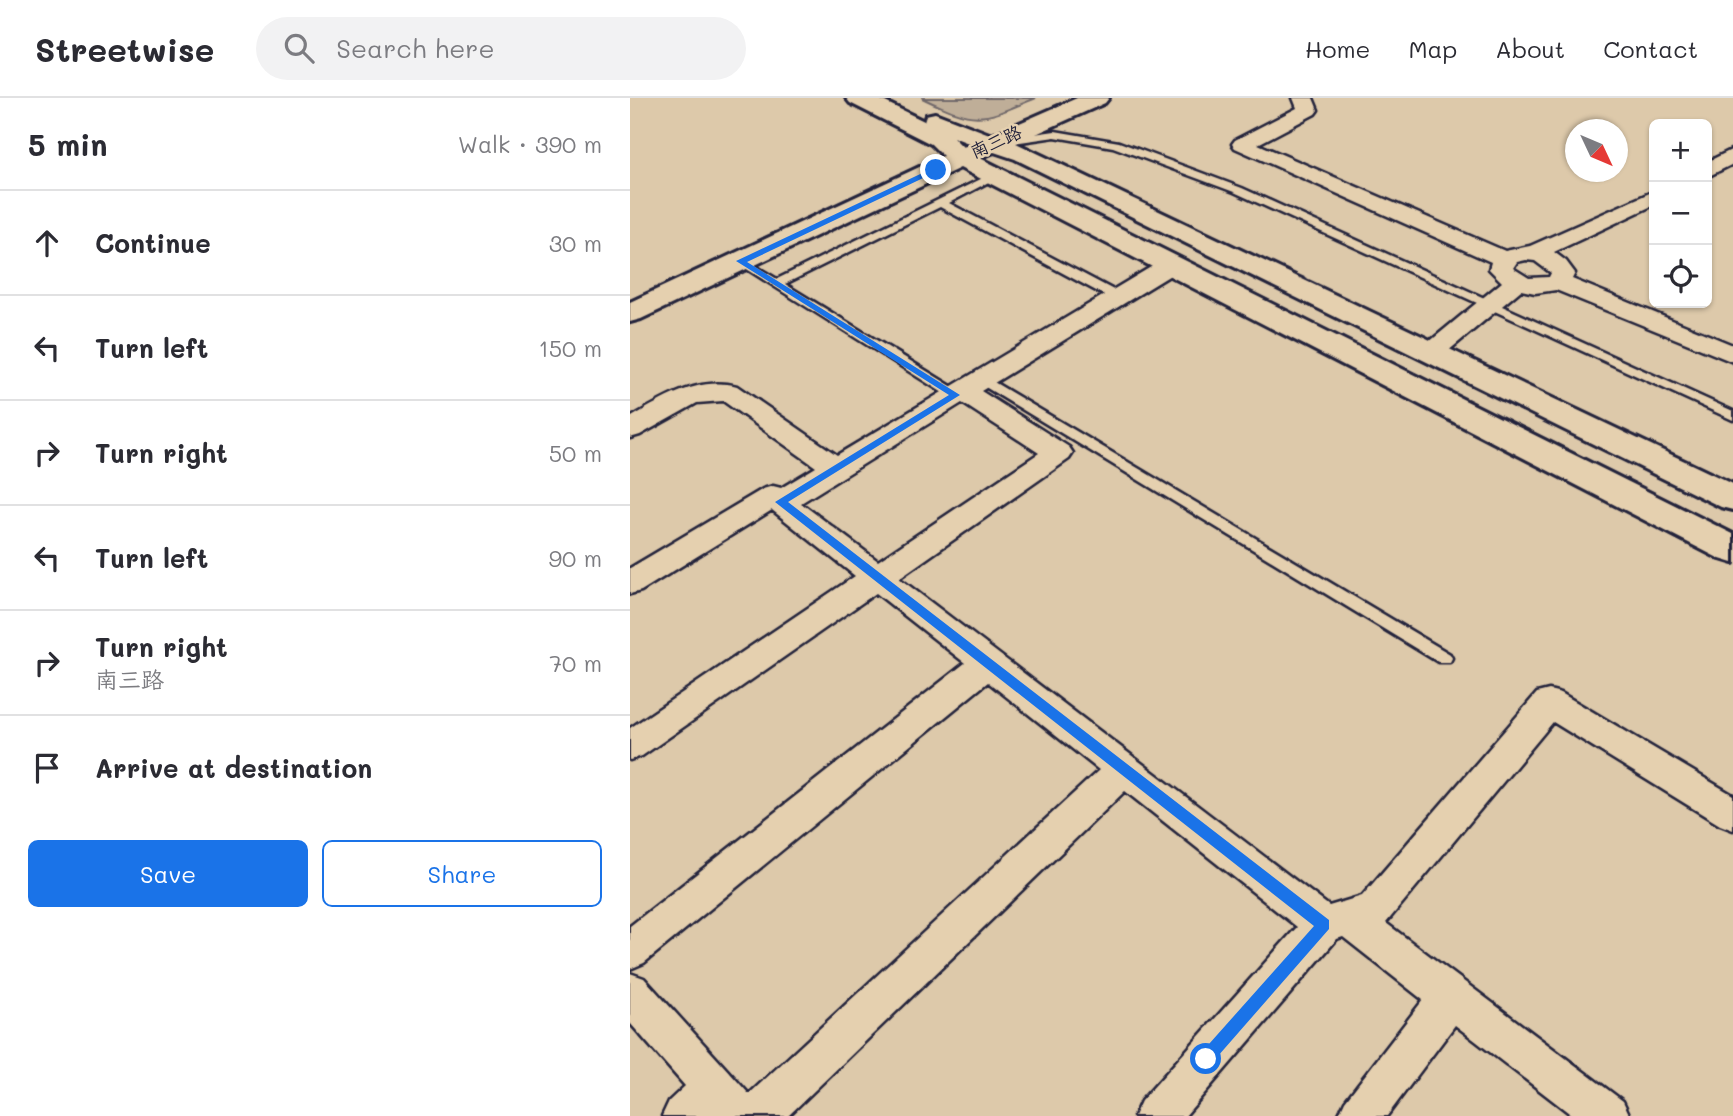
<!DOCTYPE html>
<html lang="en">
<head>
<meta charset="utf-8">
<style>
  body { margin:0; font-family:Mali,"LXGW WenKai TC",sans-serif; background:#f2f2f3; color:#2b2b33 }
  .controls { position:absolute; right:21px; top:21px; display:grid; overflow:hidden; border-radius:10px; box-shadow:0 2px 5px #0004 }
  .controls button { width:63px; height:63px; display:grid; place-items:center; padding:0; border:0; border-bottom:2px solid #e1e1e2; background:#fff; color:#2b2b33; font:35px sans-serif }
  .compass { position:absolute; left:935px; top:21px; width:63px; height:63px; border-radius:50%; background:#fff; box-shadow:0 2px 5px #0004; rotate:134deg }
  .stop { position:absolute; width:21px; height:21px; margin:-16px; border:5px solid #1a73e8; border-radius:50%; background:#fff }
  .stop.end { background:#1a73e8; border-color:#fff; box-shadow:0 2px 7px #0008 }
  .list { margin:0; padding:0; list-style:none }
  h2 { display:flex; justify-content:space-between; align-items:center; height:91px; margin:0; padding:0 28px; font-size:30px }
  h2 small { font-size:23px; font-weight:400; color:#7c7c81 }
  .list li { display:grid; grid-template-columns:46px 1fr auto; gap:21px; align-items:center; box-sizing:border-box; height:105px; padding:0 28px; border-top:2px solid #e1e1e2 }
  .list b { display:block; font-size:26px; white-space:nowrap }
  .list p { margin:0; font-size:23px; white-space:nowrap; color:#7c7c81 }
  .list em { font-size:23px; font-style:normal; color:#7c7c81 }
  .actions { display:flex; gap:14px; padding:21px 28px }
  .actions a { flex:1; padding:16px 0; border:2px solid #1a73e8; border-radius:10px; text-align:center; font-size:24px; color:#1a73e8 }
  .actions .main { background:#1a73e8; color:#fff }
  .icon { flex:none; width:38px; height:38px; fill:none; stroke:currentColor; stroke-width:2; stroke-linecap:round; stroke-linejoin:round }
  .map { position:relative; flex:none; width:1103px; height:1018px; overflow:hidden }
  header { display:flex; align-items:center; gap:42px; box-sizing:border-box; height:98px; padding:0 35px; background:#fff; border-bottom:2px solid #e1e1e2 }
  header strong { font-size:33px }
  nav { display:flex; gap:38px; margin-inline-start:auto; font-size:24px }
  .search { width:490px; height:63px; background:#f2f2f3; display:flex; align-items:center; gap:18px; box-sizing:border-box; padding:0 24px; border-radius:38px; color:#7c7c81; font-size:26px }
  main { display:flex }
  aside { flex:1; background:#fff }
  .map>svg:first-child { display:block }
  .green { fill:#bfae98; stroke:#70686a; stroke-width:2 }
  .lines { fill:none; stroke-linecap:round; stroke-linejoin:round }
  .lane-casing { stroke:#22223b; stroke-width:5 }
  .street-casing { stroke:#22223b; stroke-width:5 }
  .secondary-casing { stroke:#22223b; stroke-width:6 }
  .lane { fill:#e5d0af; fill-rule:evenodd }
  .street { fill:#e5d0af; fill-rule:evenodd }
  .secondary { fill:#e5d0af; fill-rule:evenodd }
  .route { fill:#1a73e8 }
  .labels { text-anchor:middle; stroke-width:5; stroke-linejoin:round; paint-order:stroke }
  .far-street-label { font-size:18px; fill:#22223b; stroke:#e5d0af }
</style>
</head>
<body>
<header>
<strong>Streetwise</strong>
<div class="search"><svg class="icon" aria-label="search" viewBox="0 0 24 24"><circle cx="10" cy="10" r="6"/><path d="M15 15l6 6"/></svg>Search here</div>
<nav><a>Home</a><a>Map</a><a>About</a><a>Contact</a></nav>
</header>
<main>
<aside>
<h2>5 min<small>Walk · 390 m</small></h2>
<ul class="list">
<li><svg class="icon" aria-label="ahead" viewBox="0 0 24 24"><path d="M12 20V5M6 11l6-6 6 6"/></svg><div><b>Continue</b></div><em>30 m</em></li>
<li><svg class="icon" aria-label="left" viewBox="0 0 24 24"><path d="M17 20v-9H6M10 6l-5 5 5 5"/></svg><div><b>Turn left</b></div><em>150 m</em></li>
<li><svg class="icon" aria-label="right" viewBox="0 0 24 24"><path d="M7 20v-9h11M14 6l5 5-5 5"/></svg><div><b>Turn right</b></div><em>50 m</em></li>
<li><svg class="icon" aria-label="left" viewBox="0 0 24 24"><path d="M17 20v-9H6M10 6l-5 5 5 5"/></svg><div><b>Turn left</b></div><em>90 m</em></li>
<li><svg class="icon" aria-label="right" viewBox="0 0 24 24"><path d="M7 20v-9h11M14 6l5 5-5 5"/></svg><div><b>Turn right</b><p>南三路</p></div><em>70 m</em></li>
<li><svg class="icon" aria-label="arrive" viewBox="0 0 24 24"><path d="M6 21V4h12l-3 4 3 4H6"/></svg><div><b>Arrive at destination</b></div></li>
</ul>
<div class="actions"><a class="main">Save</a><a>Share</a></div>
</aside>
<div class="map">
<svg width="1103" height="1018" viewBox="0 0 1103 1018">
  <rect width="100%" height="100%" fill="#ddc9aa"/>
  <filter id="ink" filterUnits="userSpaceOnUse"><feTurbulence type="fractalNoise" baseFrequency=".0143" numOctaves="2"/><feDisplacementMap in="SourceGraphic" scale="14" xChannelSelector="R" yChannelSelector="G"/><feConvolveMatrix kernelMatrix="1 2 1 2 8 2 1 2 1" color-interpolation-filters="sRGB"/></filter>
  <g filter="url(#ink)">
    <path class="green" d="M292,0H406C351,23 348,27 292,0Z"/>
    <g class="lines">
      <g class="lane-casing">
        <path id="lane" d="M425,33L489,44L612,90L1103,313V322L604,94L483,49L425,39L377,46L372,43L377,40Z
          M361,76L370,78L319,105L491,196V202H483L310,109L155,186L331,294V300H321L104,163L106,161H114L147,181Z
          M352,277L820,556L822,560L820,564H808L347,284L345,281Z"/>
      </g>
      <g class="street-casing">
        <path id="street" d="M663,0H683L688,12L685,16L628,46L875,153L900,148L1024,93V107L924,154L936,163L945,175L942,181L1103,247V264L926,192L905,195L891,192L811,259L802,262L793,259L789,254L793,249L872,184L859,171L861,164L605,50L602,46L605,42L667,10ZM896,162L905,163L921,175L919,179L899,180L883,170L887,164Z
          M1103,51V66L1077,79V64Z
          M539,161L547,163L551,168L547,173L351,293L439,349L443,355L439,361L269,480L699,808L732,798L907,595L919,592L931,595L1103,697V732L1090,727L923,624L756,825L993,1003L1000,1018H943L825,927L757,1018H708L715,1003L793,902L713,839L707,841L555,1018H504L511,1003L667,829L495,693L158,1018H32L39,1003L55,988L0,925V875L14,880L119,996L469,672L358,584L14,865L0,871V828L335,565L246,495L12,658L0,662V630L225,478L142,412L11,493L0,496V470L133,391L143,388L151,390L186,369L93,303L67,305L10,337L0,340V320C33,301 68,278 107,288L207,357L531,163ZM332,305L409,355L248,463L171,405Z"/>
      </g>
      <g class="secondary-casing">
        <path id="secondary" d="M216,0H247L294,23L296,17L305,15L362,37L447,0H479L475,5L386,45L1103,386V412L1091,409L385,61L364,54L350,60L1103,436V465L1090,461L330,70L11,221L0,224V204L313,58L301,46L220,5ZM323,39L341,46L333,49Z"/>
      </g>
      <use href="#lane" class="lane"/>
      <use href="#street" class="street"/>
      <use href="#secondary" class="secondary"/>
    </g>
  </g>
  <path class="route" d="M303,70L310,72L117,164L330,297L158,404L699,822V831L581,966L576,968L571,966L568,961L571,955L684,828L145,404L319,297L106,163Z"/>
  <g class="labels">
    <g class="far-street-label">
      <text transform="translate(366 44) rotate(-24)" y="6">南三路</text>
    </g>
  </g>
</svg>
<div class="controls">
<button>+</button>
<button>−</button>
<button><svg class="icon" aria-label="locate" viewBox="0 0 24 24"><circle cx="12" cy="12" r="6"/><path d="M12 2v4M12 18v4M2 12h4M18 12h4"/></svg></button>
</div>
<svg class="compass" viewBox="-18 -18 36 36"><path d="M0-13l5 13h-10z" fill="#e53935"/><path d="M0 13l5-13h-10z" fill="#7c7c81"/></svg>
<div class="stop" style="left:576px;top:961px"></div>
<div class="stop end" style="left:306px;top:72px"></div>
</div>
</main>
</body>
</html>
